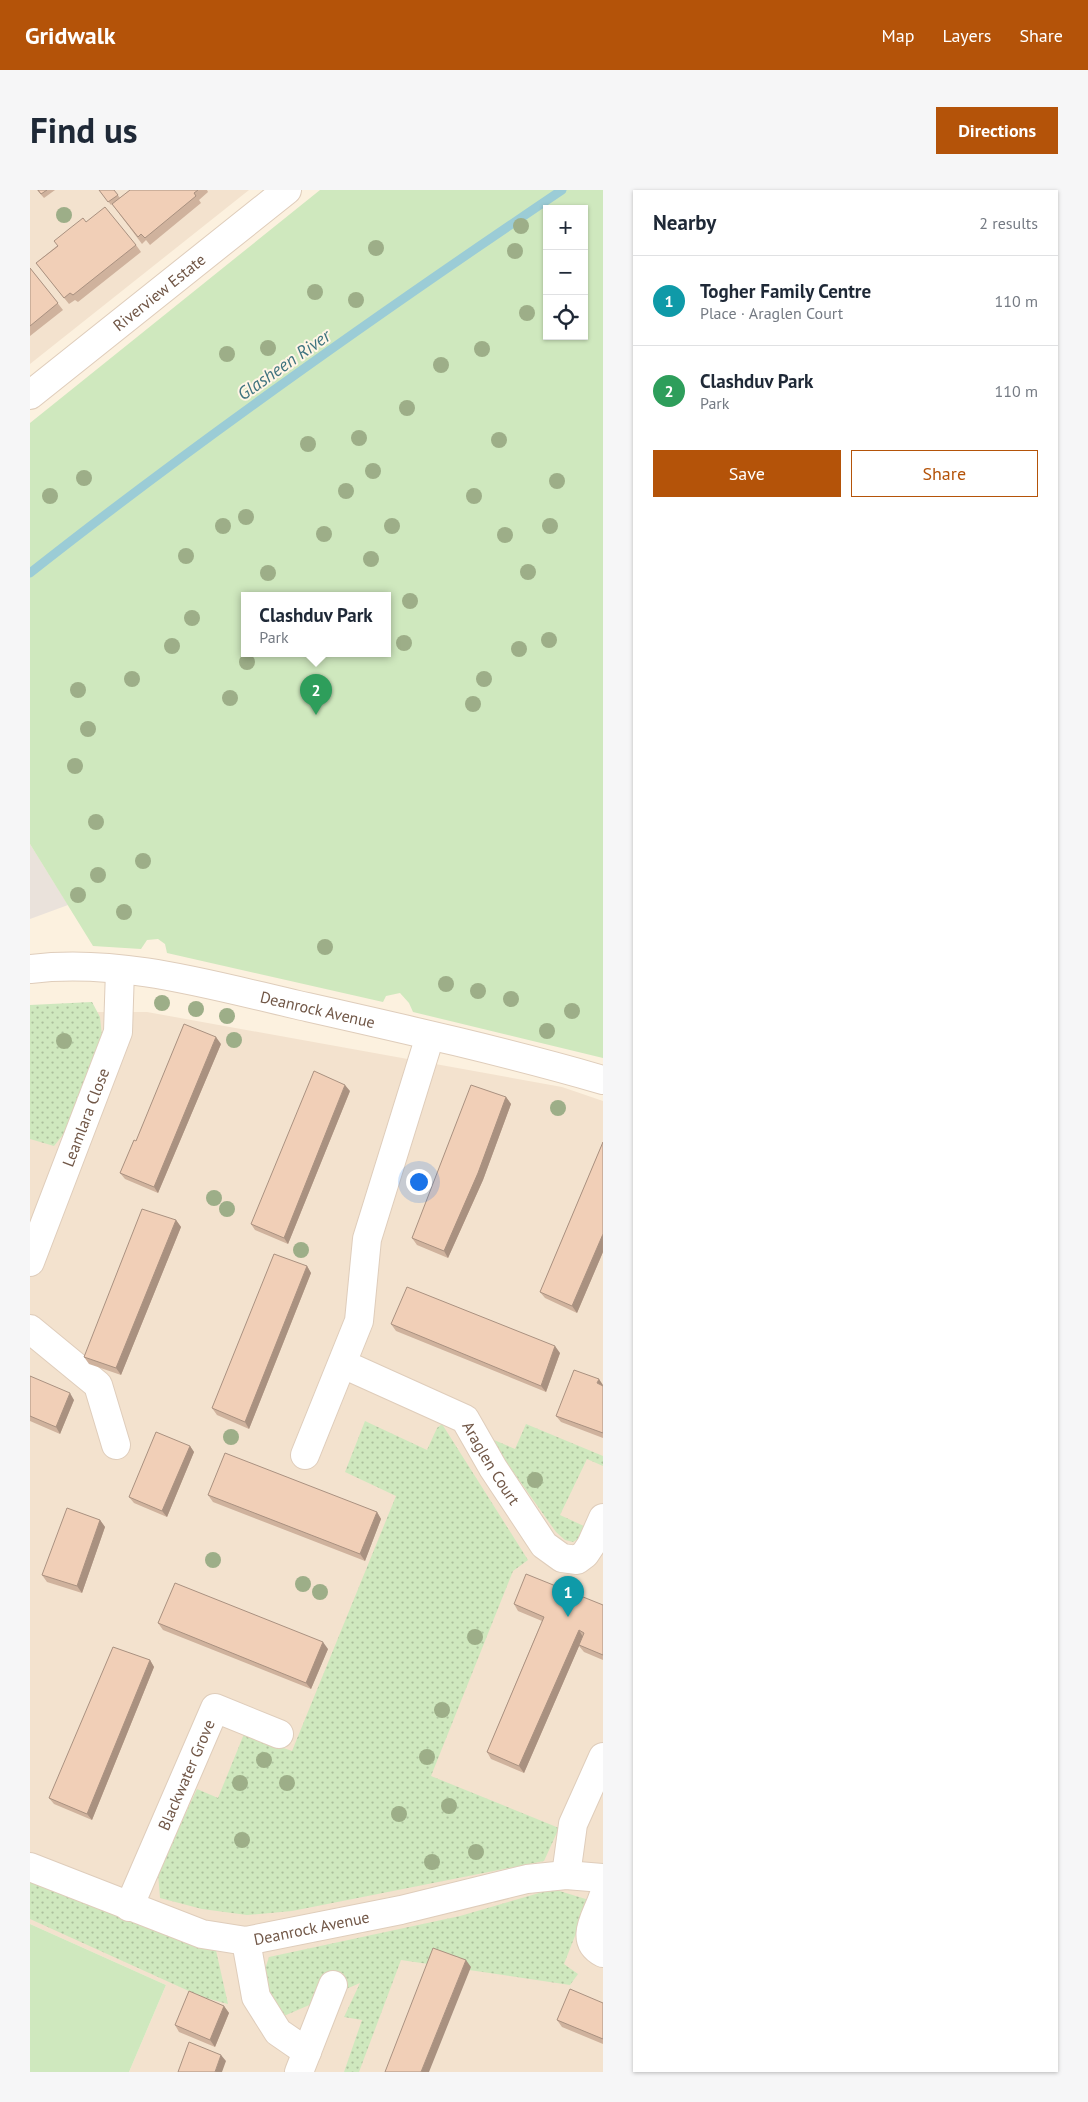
<!DOCTYPE html>
<html lang="en">
<head>
<meta charset="utf-8">
<style>
  body { margin:0; font-family:"PT Sans",sans-serif; background:#f6f6f7; color:#1f2937 }
  .controls { position:absolute; right:15px; top:15px; display:grid; overflow:hidden; border-radius:0px; box-shadow:0 1px 4px #0004 }
  .controls button { width:45px; height:45px; display:grid; place-items:center; padding:0; border:0; border-bottom:1px solid #e0e1e3; background:#fff; color:#1f2937; font:25px sans-serif }
  .you { position:absolute; left:388px; top:991px; width:18px; height:18px; margin:-12px; border:4px solid #fff; border-radius:50%; background:#1a73e8; box-shadow:0 0 0 8px #1a73e833 }
  .badge { display:grid; place-items:center; width:32px; height:32px; border-radius:50%; background:#b45309; color:#fff; font-size:16px; font-weight:700 }
  .pin { position:absolute; translate:-50% -41px; filter:drop-shadow(0 1px 2px #0008) }
  .pin::after { content:''; position:absolute; top:26px; width:18px; height:15px; background:inherit; clip-path:polygon(0 0,100% 0,50% 100%) }
  .popup { position:absolute; left:211px; top:402px; width:150px; height:65px; box-sizing:border-box; display:grid; place-content:center; border-radius:0px; background:#fff; filter:drop-shadow(0 1px 4px #0005); font-size:16px; white-space:nowrap; color:#747a83 }
  .popup b { font-size:19px; color:#1f2937 }
  .popup::after { content:''; position:absolute; left:50%; top:100%; margin-left:-10px; border:10px solid transparent; border-top-color:#fff }
  .list { margin:0; padding:0; list-style:none }
  h2 { display:flex; justify-content:space-between; align-items:center; height:65px; margin:0; padding:0 20px; font-size:21px }
  h2 small { font-size:16px; font-weight:400; color:#747a83 }
  .list li { display:grid; grid-template-columns:32px 1fr auto; gap:15px; align-items:center; box-sizing:border-box; height:90px; padding:0 20px; border-top:1px solid #e0e1e3 }
  .list b { display:block; font-size:19px; white-space:nowrap }
  .list p { margin:0; font-size:16px; white-space:nowrap; color:#747a83 }
  .list em { font-size:16px; font-style:normal; color:#747a83 }
  .actions { display:flex; gap:10px; padding:15px 20px }
  .actions a { flex:1; padding:11px 0; border:1px solid #b45309; border-radius:0px; text-align:center; font-size:18px; color:#b45309 }
  .actions .main { background:#b45309; color:#fff }
  .icon { flex:none; width:28px; height:28px; fill:none; stroke:currentColor; stroke-width:2; stroke-linecap:round; stroke-linejoin:round }
  .map { position:relative; flex:none; width:573px; height:1882px; overflow:hidden; border-radius:0px }
  header { display:flex; align-items:center; gap:30px; box-sizing:border-box; height:70px; padding:0 25px; background:#b45309; color:#fff }
  header strong { font-size:24px }
  nav { display:flex; gap:28px; margin-inline-start:auto; font-size:18px }
  .intro { display:flex; align-items:center; justify-content:space-between; box-sizing:border-box; height:120px; padding:0 30px }
  h1 { margin:0; font-size:35px }
  .button { padding:12px 22px; border-radius:0px; background:#b45309; color:#fff; font-size:18px; font-weight:700 }
  main { display:flex; gap:30px; padding:0 30px }
  aside { flex:1; background:#fff; border-radius:0px; box-shadow:0 1px 4px #0004 }
  .map>svg:first-child { display:block }
  .residential { fill:#f3e2ce }
  .industrial { fill:#eae2db }
  .grass { fill:url(#grass-dots) }
  .park { fill:#cfe8be; fill-rule:evenodd }
  .lines { fill:none; stroke-linecap:round; stroke-linejoin:round }
  .stream { stroke:#9bccd6; stroke-width:9 }
  .minor-casing { stroke:#dfcdbb; stroke-width:30 }
  .minor { stroke:#fff; stroke-width:28 }
  .tree { fill:#9dae88 }
  .wall { fill:#cfb29d }
  .shaded-wall { fill:#a99180 }
  .building { fill:#f1cfb7; stroke:#a99180 }
  .labels { text-anchor:middle; stroke-width:4; stroke-linejoin:round; paint-order:stroke }
  .street-label { font-size:16px; fill:#715747; stroke:#fff5e5 }
  .water-label { font-size:18px; font-style:italic; fill:#3f737f; stroke:#fff5e5 }
</style>
</head>
<body>
<header>
<strong>Gridwalk</strong>
<nav><a>Map</a><a>Layers</a><a>Share</a></nav>
</header>
<div class="intro"><h1>Find us</h1><a class="button">Directions</a></div>
<main>
<div class="map">
<svg width="573" height="1882" viewBox="0 0 573 1882">
  <defs>
    <pattern id="grass-dots" width="8" height="8" patternUnits="userSpaceOnUse" patternTransform="scale(1.25)"><rect width="8" height="8" fill="#cfe8be"/><path d="M2 2h.1M6 6h.1" fill="none" stroke="#acbf9c" stroke-width="1.8" stroke-linecap="round"/></pattern>
  </defs>
  <rect width="100%" height="100%" fill="#fcf1df"/>
  <path class="residential" d="M0,0H219L0,174Z
    M0,822H117L532,897L573,911V1882H99L136,1795L0,1734Z"/>
  <path class="industrial" d="M0,654L38,715L0,729Z"/>
  <path class="grass" d="M62,812L70,827L72,846L36,941L24,956L0,949V815Z
    M335,1231L397,1260L407,1238L412,1234L498,1370L483,1381L401,1586L529,1638L514,1671L262,1721L217,1725L172,1719L130,1708L128,1683L167,1599L188,1608L214,1544L262,1561L366,1306L315,1282Z
    M496,1234L573,1266V1276L557,1269L530,1325L556,1337L551,1347L543,1352L535,1350L526,1342L467,1259L464,1250L485,1259Z
    M0,1689L185,1756L198,1814L172,1807L0,1729Z
    M523,1699L559,1710L534,1774L548,1784L540,1795L371,1770L329,1882H314L332,1830L314,1827L330,1793L247,1829L227,1803L239,1767L430,1726Z"/>
  <path class="park" d="M290,0H573V868L383,822L379,813L370,803L356,806L353,812L137,763L135,754L128,749L117,750L111,759L63,756L0,654V233ZM517,19H554V146H517ZM215,406H357V464H215Z
    M0,1734L136,1795L99,1882H0Z"/>
  <g class="lines">
    <path class="stream" d="M0,383C171,248 351,122 532,0"/>
    <g class="minor-casing">
      <g id="minor">
        <path id="s1" d="M0,205L257,0"/>
        <path id="s2" d="M0,779C90,768 181,795 268,815C370,838 473,861 573,890"/>
        <path id="s3" d="M0,1072L88,842L90,780"/>
        <path d="M0,1139L68,1195L86,1255"/>
        <path id="s4" d="M313,1174L435,1229L463,1278L514,1355L532,1368L547,1370L555,1364L561,1355L573,1328"/>
        <path d="M275,1265L329,1131L337,1049L400,846"/>
        <path id="s5" d="M0,1677L172,1744L216,1751L371,1720L497,1689L536,1685L573,1688"/>
        <path d="M536,1685L543,1634L573,1567"/>
        <path d="M573,1707C567,1726 548,1750 573,1763"/>
        <path id="s6" d="M99,1717L185,1518L249,1544"/>
        <path d="M216,1751L226,1807L248,1842L277,1862"/>
        <path d="M269,1882L303,1795"/>
      </g>
    </g>
    <use href="#minor" class="minor"/>
  </g>
  <g class="tree">
    <circle cx="34" cy="25" r="8"/>
    <circle cx="491" cy="36" r="8"/>
    <circle cx="346" cy="58" r="8"/>
    <circle cx="485" cy="61" r="8"/>
    <circle cx="285" cy="102" r="8"/>
    <circle cx="326" cy="110" r="8"/>
    <circle cx="497" cy="123" r="8"/>
    <circle cx="238" cy="158" r="8"/>
    <circle cx="452" cy="159" r="8"/>
    <circle cx="197" cy="164" r="8"/>
    <circle cx="411" cy="175" r="8"/>
    <circle cx="377" cy="218" r="8"/>
    <circle cx="329" cy="248" r="8"/>
    <circle cx="469" cy="250" r="8"/>
    <circle cx="278" cy="254" r="8"/>
    <circle cx="343" cy="281" r="8"/>
    <circle cx="54" cy="288" r="8"/>
    <circle cx="527" cy="291" r="8"/>
    <circle cx="316" cy="301" r="8"/>
    <circle cx="20" cy="306" r="8"/>
    <circle cx="444" cy="306" r="8"/>
    <circle cx="216" cy="327" r="8"/>
    <circle cx="193" cy="336" r="8"/>
    <circle cx="362" cy="336" r="8"/>
    <circle cx="520" cy="336" r="8"/>
    <circle cx="294" cy="344" r="8"/>
    <circle cx="475" cy="345" r="8"/>
    <circle cx="156" cy="366" r="8"/>
    <circle cx="341" cy="369" r="8"/>
    <circle cx="498" cy="382" r="8"/>
    <circle cx="238" cy="383" r="8"/>
    <circle cx="380" cy="411" r="8"/>
    <circle cx="162" cy="428" r="8"/>
    <circle cx="519" cy="450" r="8"/>
    <circle cx="374" cy="453" r="8"/>
    <circle cx="142" cy="456" r="8"/>
    <circle cx="489" cy="459" r="8"/>
    <circle cx="217" cy="472" r="8"/>
    <circle cx="102" cy="489" r="8"/>
    <circle cx="454" cy="489" r="8"/>
    <circle cx="48" cy="500" r="8"/>
    <circle cx="200" cy="508" r="8"/>
    <circle cx="443" cy="514" r="8"/>
    <circle cx="58" cy="539" r="8"/>
    <circle cx="45" cy="576" r="8"/>
    <circle cx="66" cy="632" r="8"/>
    <circle cx="113" cy="671" r="8"/>
    <circle cx="68" cy="685" r="8"/>
    <circle cx="48" cy="705" r="8"/>
    <circle cx="94" cy="722" r="8"/>
    <circle cx="295" cy="757" r="8"/>
    <circle cx="416" cy="794" r="8"/>
    <circle cx="448" cy="801" r="8"/>
    <circle cx="481" cy="809" r="8"/>
    <circle cx="132" cy="813" r="8"/>
    <circle cx="166" cy="819" r="8"/>
    <circle cx="542" cy="821" r="8"/>
    <circle cx="197" cy="826" r="8"/>
    <circle cx="517" cy="841" r="8"/>
    <circle cx="204" cy="850" r="8"/>
    <circle cx="34" cy="851" r="8"/>
    <circle cx="528" cy="918" r="8"/>
    <circle cx="184" cy="1008" r="8"/>
    <circle cx="197" cy="1019" r="8"/>
    <circle cx="271" cy="1060" r="8"/>
    <circle cx="201" cy="1247" r="8"/>
    <circle cx="505" cy="1290" r="8"/>
    <circle cx="183" cy="1370" r="8"/>
    <circle cx="273" cy="1394" r="8"/>
    <circle cx="290" cy="1402" r="8"/>
    <circle cx="445" cy="1447" r="8"/>
    <circle cx="412" cy="1520" r="8"/>
    <circle cx="397" cy="1567" r="8"/>
    <circle cx="234" cy="1570" r="8"/>
    <circle cx="210" cy="1593" r="8"/>
    <circle cx="257" cy="1593" r="8"/>
    <circle cx="419" cy="1616" r="8"/>
    <circle cx="369" cy="1624" r="8"/>
    <circle cx="212" cy="1650" r="8"/>
    <circle cx="446" cy="1662" r="8"/>
    <circle cx="402" cy="1672" r="8"/>
  </g>
  <path class="wall" d="M7,0H25L14,8Z
    M69,0H84L90,8L100,0H177L178,2L169,10L171,13L120,55L116,50L112,54L82,14L81,15Z
    M56,32L106,55L111,62L48,112L45,110L39,114L6,73Z
    M0,78L33,120L0,146Z
    M191,854L128,1003L95,989L90,983L106,951Z
    M320,901L258,1054L225,1040L221,1034Z
    M476,907L481,914L453,990L418,1068L387,1055L382,1048Z
    M573,952V1062L547,1123L515,1108L510,1102Z
    M146,1030L151,1037L91,1185L59,1174L54,1167Z
    M277,1076L281,1083L219,1239L187,1225L182,1218Z
    M361,1134L530,1163L516,1202L366,1141Z
    M0,1186L44,1210L30,1244L0,1231Z
    M573,1195V1248L531,1232L526,1226Z
    M160,1256L164,1262L137,1327L104,1313L99,1307Z
    M178,1305L347,1322L351,1329L335,1371L183,1312Z
    M70,1330L75,1337L52,1403L17,1392L12,1385Z
    M484,1414L573,1415V1470L554,1462L549,1456L494,1583L461,1569L457,1562L512,1431L488,1421Z
    M128,1433L298,1459L281,1499L133,1440Z
    M120,1470L124,1477L62,1630L24,1614L19,1608Z
    M573,1813V1854L532,1837L527,1830Z
    M194,1816L199,1823L185,1857L149,1842L145,1835Z"/>
  <path class="shaded-wall" d="M186,847L191,854L128,1003L124,997Z
    M315,895L320,901L258,1054L254,1048Z
    M476,907L481,914L453,990L418,1068L414,1061Z
    M146,1030L151,1037L91,1185L86,1178Z
    M573,1044V1062L547,1123L542,1116Z
    M277,1076L281,1083L219,1239L215,1232Z
    M525,1156L530,1163L516,1202L511,1196Z
    M569,1189L573,1195V1196L567,1193Z
    M40,1203L44,1210L30,1244L26,1237Z
    M160,1256L164,1262L137,1327L132,1321Z
    M347,1322L351,1329L335,1371L330,1364Z
    M70,1330L75,1337L52,1403L47,1396Z
    M549,1440L553,1447L494,1583L489,1576Z
    M293,1452L298,1459L281,1499L276,1493Z
    M120,1470L124,1477L62,1630L57,1624Z
    M436,1770L441,1777L399,1882H391Z
    M194,1816L199,1823L185,1857L180,1850Z
    M191,1865L196,1871L192,1882H185Z"/>
  <path class="building" d="M8,0H17L11,4Z
    M69,0H84L88,5L78,12Z
    M100,0H168L164,3L166,6L115,48L111,44L108,47L82,14Z
    M75,17L106,55L43,105L40,103L34,108L6,73L28,56L24,51L39,39L53,28L56,32Z
    M0,78L28,113L0,136Z
    M154,834L186,847L124,997L90,983L104,950L106,951Z
    M284,881L315,895L254,1048L221,1034Z
    M441,895L476,907L448,983L414,1061L382,1048Z
    M573,952V1044L542,1116L510,1102Z
    M112,1019L146,1030L86,1178L54,1167Z
    M244,1064L277,1076L215,1232L182,1218Z
    M377,1097L525,1156L511,1196L361,1134Z
    M544,1180L569,1189L567,1193L573,1196V1243L526,1226Z
    M0,1186L40,1203L26,1237L0,1226Z
    M126,1242L160,1256L132,1321L99,1307Z
    M195,1263L347,1322L330,1364L178,1305Z
    M37,1318L70,1330L47,1396L12,1385Z
    M496,1384L573,1415V1465L549,1455L554,1443L549,1440L489,1576L457,1562L514,1427L484,1414Z
    M145,1393L293,1452L276,1493L128,1433Z
    M83,1457L120,1470L57,1624L19,1608Z
    M403,1758L436,1770L391,1882H355Z
    M540,1799L573,1813V1849L527,1830Z
    M159,1801L194,1816L180,1850L145,1835Z
    M159,1852L191,1865L185,1882H148Z"/>
  <g class="labels">
    <g class="street-label">
      <text dy="6" stroke="none"><textPath href="#s1" startOffset="165">Riverview Estate</textPath></text>
      <text dy="6" stroke="none"><textPath href="#s2" startOffset="292">Deanrock Avenue</textPath></text>
      <text dy="6" stroke="none"><textPath href="#s3" startOffset="155">Leamlara Close</textPath></text>
      <text dy="6" stroke="none"><textPath href="#s4" startOffset="185">Araglen Court</textPath></text>
      <text dy="6" stroke="none"><textPath href="#s6" startOffset="144">Blackwater Grove</textPath></text>
      <text dy="6" stroke="none"><textPath href="#s5" startOffset="296">Deanrock Avenue</textPath></text>
    </g>
    <g class="water-label">
      <text transform="translate(254 175) rotate(-35)" y="6">Glasheen River</text>
    </g>
  </g>
</svg>
<div class="controls">
<button>+</button>
<button>−</button>
<button><svg class="icon" aria-label="locate" viewBox="0 0 24 24"><circle cx="12" cy="12" r="6"/><path d="M12 2v4M12 18v4M2 12h4M18 12h4"/></svg></button>
</div>
<div class="you"></div>
<div class="pin badge" style="left:538px;top:1427px;background:#0f9aa8">1</div>
<div class="pin badge" style="left:286px;top:525px;background:#2e9e5b">2</div>
<div class="popup"><b>Clashduv Park</b>Park</div>
</div>
<aside>
<h2>Nearby<small>2 results</small></h2>
<ul class="list">
<li><span class="badge" style="background:#0f9aa8">1</span><div><b>Togher Family Centre</b><p>Place · Araglen Court</p></div><em>110 m</em></li>
<li><span class="badge" style="background:#2e9e5b">2</span><div><b>Clashduv Park</b><p>Park</p></div><em>110 m</em></li>
</ul>
<div class="actions"><a class="main">Save</a><a>Share</a></div>
</aside>
</main>
</body>
</html>
